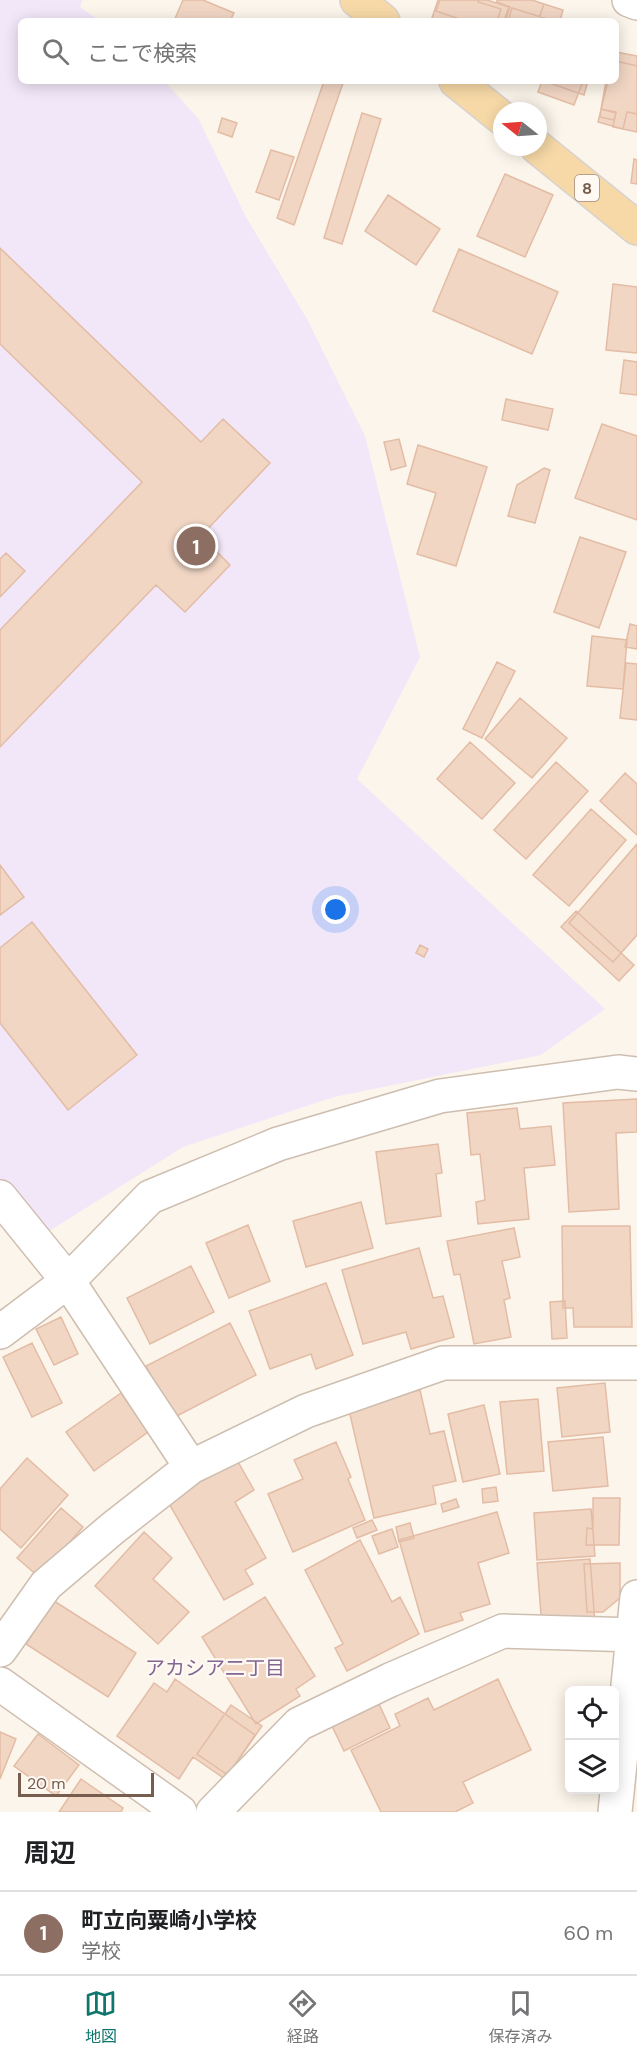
<!DOCTYPE html>
<html lang="ja">
<head>
<meta charset="utf-8">
<style>
  body { margin:0; font-family:"DM Sans","Noto Sans JP",sans-serif; background:#f2f2f2; color:#202124 }
  .controls { position:absolute; right:18px; bottom:18px; display:grid; overflow:hidden; border-radius:9px; box-shadow:0 3px 15px #0003 }
  .controls button { width:54px; height:54px; display:grid; place-items:center; padding:0; border:0; border-bottom:2px solid #e0e0e0; background:#fff; color:#202124; font:30px sans-serif }
  .compass { position:absolute; left:493px; top:102px; width:54px; height:54px; border-radius:50%; background:#fff; box-shadow:0 3px 15px #0003; rotate:287deg }
  .scale { position:absolute; left:18px; bottom:15px; width:136px; box-sizing:border-box; padding-left:6px; border:3px solid #775d4e; border-top:0; font-size:16px; line-height:21px; white-space:nowrap; color:#775d4e; -webkit-text-stroke:4px #fef9f2; paint-order:stroke }
  .you { position:absolute; left:336px; top:910px; width:21px; height:21px; margin:-15px; border:4px solid #fff; border-radius:50%; background:#1a73e8; box-shadow:0 0 0 9px #1a73e833 }
  .badge { display:grid; place-items:center; width:39px; height:39px; border-radius:50%; background:#0f766e; color:#fff; font-size:20px; font-weight:700 }
  .pin { position:absolute; translate:-50% -50%; border:3px solid #fff; box-shadow:0 2px 6px #0006 }
  .list { margin:0; padding:0; list-style:none }
  h2 { display:flex; justify-content:space-between; align-items:center; height:78px; margin:0; padding:0 24px; font-size:26px }
  h2 small { font-size:20px; font-weight:400; color:#757577 }
  .list li { display:grid; grid-template-columns:39px 1fr auto; gap:18px; align-items:center; box-sizing:border-box; height:84px; padding:0 24px; border-top:2px solid #e0e0e0 }
  .list b { display:block; font-size:22px; white-space:nowrap }
  .list p { margin:0; font-size:20px; white-space:nowrap; color:#757577 }
  .list em { font-size:20px; font-style:normal; color:#757577 }
  .icon { flex:none; width:33px; height:33px; fill:none; stroke:currentColor; stroke-width:2; stroke-linecap:round; stroke-linejoin:round }
  .map { position:relative; flex:none; width:637px; height:1812px; overflow:hidden }
  .search { position:absolute; background:#fff; box-shadow:0 3px 15px #0003; left:18px; right:18px; top:18px; height:66px; display:flex; align-items:center; gap:15px; box-sizing:border-box; padding:0 21px; border-radius:9px; color:#757577; font-size:22px }
  .sheet { height:162px; background:#fff }
  nav { display:flex; justify-content:space-around; align-items:center; box-sizing:border-box; height:84px; border-top:2px solid #e0e0e0; background:#fff; font-size:16px; color:#757577 }
  nav a { display:grid; justify-items:center; gap:3px }
  nav .on { color:#0f766e }
  .map>svg:first-child { display:block }
  .education { fill:#f2e7f9 }
  .building { fill:#f1d6c4; stroke:#e3bca5; stroke-width:1.5 }
  .lines { fill:none; stroke-linecap:round; stroke-linejoin:round }
  .minor-casing { stroke:#cebeb0; stroke-width:36 }
  .major-casing { stroke:#d9d2cd; stroke-width:36 }
  .minor { stroke:#fff; stroke-width:33 }
  .major { stroke:#f7d9a7; stroke-width:33 }
  .labels { text-anchor:middle; stroke-width:4.5; stroke-linejoin:round; paint-order:stroke }
  .shield { fill:#fef9f2; stroke:#a08c7f; stroke-width:1.5 }
  .shield-label { font-size:16px; font-weight:bold; fill:#775d4e }
  .neighbourhood-label { font-size:20px; fill:#846692; stroke:#fef9f2 }
</style>
</head>
<body>
<div class="map">
<svg width="637" height="1812" viewBox="0 0 637 1812">
  <rect width="100%" height="100%" fill="#fcf5eb"/>
  <path class="education" d="M0,0H82L80,7L100,21H21V81H164L198,118L246,217L307,319L365,436L420,657L357,779L605,1009L541,1055L334,1097L183,1147L43,1235L0,1180Z"/>
  <path class="building" d="M183,0H203L234,13L230,21H174Z
    M438,0H478V2L501,9L497,21H431Z
    M440,0H487L509,7L504,21H465L436,11Z
    M497,0H532L544,4L538,21H505L510,7L497,2Z
    M544,4L563,10L560,21H538Z
    M512,8L551,20V21H508Z
    M616,52L637,56V132L613,127L616,112L601,109L606,81H616Z
    M616,61L637,66V114L627,112L623,129L598,122L608,81H616Z
    M324,81H337L343,83L294,225L277,218Z
    M542,81H583L574,105L538,92Z
    M544,81H588L584,95Z
    M601,109L616,113L614,120L600,117Z
    M362,113L381,119L342,244L324,238Z
    M222,118L237,123L232,137L218,132Z
    M271,150L294,157L279,200L256,192Z
    M634,159L637,160V184L631,183Z
    M505,174L553,195L525,257L477,236Z
    M388,195L440,229L416,265L365,231Z
    M0,248L201,442L223,419L270,463L201,536L230,565L185,612L156,585L0,747V630L142,482L0,344Z
    M459,249L558,292L532,354L433,311Z
    M613,284L637,287V353L606,350Z
    M624,360L637,362V395L620,393Z
    M506,399L553,409L548,430L502,420Z
    M602,424L637,436V520L575,498Z
    M399,439L406,466L391,470L384,442Z
    M418,445L487,467L456,566L417,554L436,493L407,484Z
    M544,468L550,470L535,523L508,516L517,485Z
    M580,537L626,552L599,628L554,612Z
    M6,553L25,571L0,597V559Z
    M630,624L637,626V649L625,647Z
    M592,636L627,640L623,689L587,686Z
    M497,662L515,671L482,738L463,729Z
    M626,663L637,664V720L620,718Z
    M520,698L567,738L532,778L485,739Z
    M470,742L515,783L482,819L437,779Z
    M556,762L588,791L526,859L494,830Z
    M625,773L637,784V835L600,801Z
    M591,809L626,840L569,906L533,875Z
    M637,844V935L613,962L569,923Z
    M0,865L24,897L0,915Z
    M576,911L634,965L619,981L561,927Z
    M32,922L137,1055L68,1110L0,1023V948Z
    M420,945L428,949L424,957L416,953Z
    M637,1099V1132L616,1133L619,1209L569,1212L563,1103Z
    M517,1108L520,1129L551,1126L555,1165L524,1168L529,1219L478,1224L476,1202L485,1200L480,1154L471,1155L467,1113Z
    M438,1144L442,1173L436,1174L441,1216L386,1224L376,1152Z
    M361,1202L373,1248L306,1267L293,1221Z
    M248,1225L270,1281L229,1298L206,1243Z
    M562,1226H630L632,1327H574L573,1308H563Z
    M514,1228L520,1257L502,1261L510,1298L504,1300L511,1337L474,1344L460,1274L454,1275L447,1241Z
    M419,1248L433,1298L443,1296L454,1337L411,1349L406,1332L363,1344L342,1270Z
    M191,1266L214,1312L150,1344L127,1298Z
    M326,1283L353,1355L316,1369L311,1354L270,1369L249,1311Z
    M565,1301L567,1338L552,1339L550,1302Z
    M61,1317L78,1354L54,1365L36,1329Z
    M230,1323L256,1375L173,1418L146,1366Z
    M32,1343L62,1403L32,1417L3,1357Z
    M605,1383L610,1432L562,1437L557,1388Z
    M420,1390L430,1434L444,1431L456,1481L433,1486L436,1504L374,1518L348,1406Z
    M121,1393L148,1432L94,1471L66,1432Z
    M538,1399L544,1471L507,1474L500,1402Z
    M484,1405L500,1474L463,1482L448,1414Z
    M603,1437L608,1486L553,1491L548,1442Z
    M336,1442L351,1477L348,1479L365,1520L293,1552L268,1494L303,1479L294,1460Z
    M27,1458L68,1495L21,1548L0,1529V1489Z
    M237,1460L254,1490L235,1502L266,1558L245,1570L253,1584L224,1600L167,1500Z
    M496,1487L498,1501L483,1503L482,1489Z
    M593,1498H620L619,1545H586L587,1528L593,1529Z
    M456,1499L459,1507L443,1512L441,1504Z
    M61,1508L83,1527L39,1577L17,1558Z
    M591,1509L595,1556L537,1560L534,1513Z
    M497,1512L509,1553L478,1563L490,1604L460,1613L463,1620L425,1632L399,1540Z
    M372,1520L377,1530L357,1538L353,1528Z
    M410,1523L414,1538L399,1542L396,1527Z
    M392,1529L398,1547L379,1554L372,1536Z
    M144,1532L172,1558L153,1579L189,1612L158,1644L95,1586Z
    M360,1540L392,1602L400,1597L419,1634L347,1671L335,1648L343,1644L305,1570Z
    M590,1559L595,1623L542,1627L537,1563Z
    M620,1563V1598L603,1612H587L584,1564Z
    M265,1597L315,1676L296,1689L300,1696L256,1724L202,1637Z
    M54,1601L136,1653L108,1697L26,1644Z
    M175,1679L255,1735L225,1779L193,1757L179,1779L117,1736L154,1683L167,1692Z
    M498,1679L531,1750L463,1782L473,1803L455,1812H381L351,1750L400,1726L395,1714L428,1698L434,1710Z
    M379,1704L390,1728L344,1751L332,1726Z
    M231,1705L262,1726L228,1775L197,1754Z
    M0,1732L16,1739L0,1779Z
    M38,1734L79,1765L56,1796L14,1766Z
    M81,1779L123,1808L121,1812H59Z"/>
  <g class="lines">
    <g class="minor-casing">
      <path id="minor" d="M629,0L637,3
        M0,1197L68,1281L191,1467
        M0,1332L68,1281L150,1197L278,1144L440,1096L618,1072L637,1074
        M0,1650L46,1585L113,1528L191,1467L306,1411L443,1363H637
        M0,1684L180,1812
        M213,1812L299,1724L390,1680L503,1631L637,1635
        M615,1812L637,1597"/>
    </g>
    <g class="major-casing">
      <path id="major" d="M357,0L383,21
        M456,81L502,118
        M537,147L637,228"/>
    </g>
    <use href="#minor" class="minor"/>
    <use href="#major" class="major"/>
  </g>
  <g class="labels">
    <rect class="shield" x="575" y="175" width="24" height="26" rx="4.5"/>
    <g class="shield-label">
      <text x="587" y="194">8</text>
    </g>
    <g class="neighbourhood-label">
      <text x="215" y="1675">アカシア二丁目</text>
    </g>
  </g>
</svg>
<div class="controls">
<button><svg class="icon" aria-label="locate" viewBox="0 0 24 24"><circle cx="12" cy="12" r="6"/><path d="M12 2v4M12 18v4M2 12h4M18 12h4"/></svg></button>
<button><svg class="icon" aria-label="layers" viewBox="0 0 24 24"><path d="M12 4l9 5-9 5-9-5zM3 14l9 5 9-5"/></svg></button>
</div>
<svg class="compass" viewBox="-18 -18 36 36"><path d="M0-13l5 13h-10z" fill="#e53935"/><path d="M0 13l5-13h-10z" fill="#757577"/></svg>
<div class="scale">20 m</div>
<div class="you"></div>
<div class="pin badge" style="left:196px;top:546px;background:#8d6e63">1</div>
<div class="search"><svg class="icon" aria-label="search" viewBox="0 0 24 24"><circle cx="10" cy="10" r="6"/><path d="M15 15l6 6"/></svg>ここで検索</div>
</div>
<section class="sheet">
<h2>周辺<small></small></h2>
<ul class="list">
<li><span class="badge" style="background:#8d6e63">1</span><div><b>町立向粟崎小学校</b><p>学校</p></div><em>60 m</em></li>
</ul>
</section>
<nav>
<a class="on"><svg class="icon" aria-label="map" viewBox="0 0 24 24"><path d="M3 6l6-2 6 2 6-2v14l-6 2-6-2-6 2zM9 4v14M15 6v14"/></svg>地図</a>
<a><svg class="icon" aria-label="directions" viewBox="0 0 24 24"><path d="M12 3l9 9-9 9-9-9zM9 14v-3h6M13 9l2 2-2 2"/></svg>経路</a>
<a><svg class="icon" aria-label="saved" viewBox="0 0 24 24"><path d="M7 4h10v16l-5-4-5 4z"/></svg>保存済み</a>
</nav>
</body>
</html>
